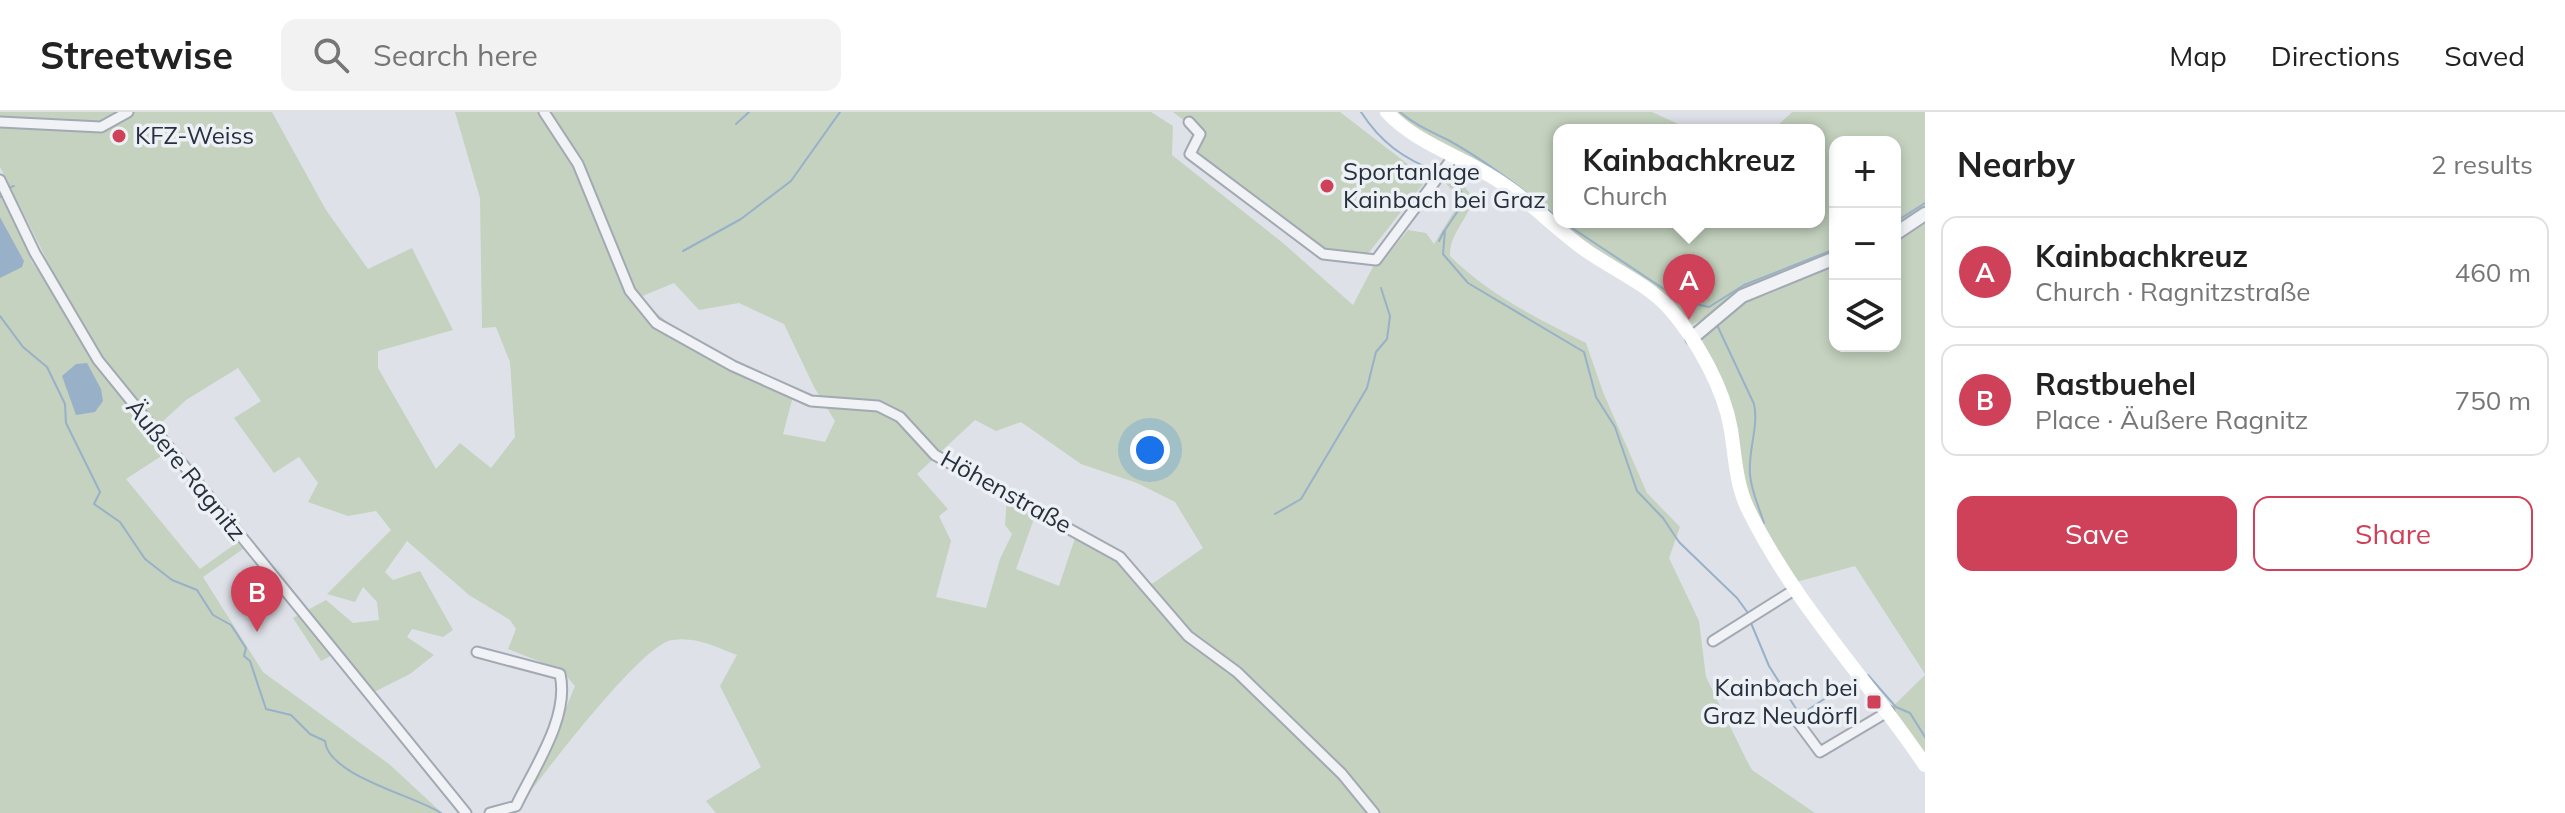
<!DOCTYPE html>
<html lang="en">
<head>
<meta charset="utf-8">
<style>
  body { margin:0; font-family:Mulish,sans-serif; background:#f2f2f2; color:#222 }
  .controls { position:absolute; right:24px; top:24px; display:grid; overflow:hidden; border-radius:16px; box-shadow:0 4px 12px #0003 }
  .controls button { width:72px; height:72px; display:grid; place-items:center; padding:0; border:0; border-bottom:2px solid #e0e0e0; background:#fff; color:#222; font:40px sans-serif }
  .you { position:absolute; left:1150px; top:338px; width:28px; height:28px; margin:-20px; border:6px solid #fff; border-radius:50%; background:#1a73e8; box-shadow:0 0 0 12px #1a73e833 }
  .badge { display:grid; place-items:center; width:52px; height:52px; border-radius:50%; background:#cf4059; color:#fff; font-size:26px; font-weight:700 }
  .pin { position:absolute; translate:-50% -66px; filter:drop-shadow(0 2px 4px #0008) }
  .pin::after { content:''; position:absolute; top:42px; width:28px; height:24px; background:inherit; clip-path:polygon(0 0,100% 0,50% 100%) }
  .popup { position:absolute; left:1553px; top:12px; width:272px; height:104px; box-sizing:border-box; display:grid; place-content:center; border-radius:16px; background:#fff; filter:drop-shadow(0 2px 6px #0005); font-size:26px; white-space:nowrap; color:#767676 }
  .popup b { font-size:30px; color:#222 }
  .popup::after { content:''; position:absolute; left:50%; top:100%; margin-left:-16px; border:16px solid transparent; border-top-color:#fff }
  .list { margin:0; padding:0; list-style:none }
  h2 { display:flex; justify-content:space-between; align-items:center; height:104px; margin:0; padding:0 32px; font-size:34px }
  h2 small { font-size:26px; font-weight:400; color:#767676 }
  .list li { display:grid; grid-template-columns:52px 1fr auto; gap:24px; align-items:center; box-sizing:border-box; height:112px; margin:0 16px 16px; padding:0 16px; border:2px solid #e0e0e0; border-radius:16px }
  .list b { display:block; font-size:30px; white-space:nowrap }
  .list p { margin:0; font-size:26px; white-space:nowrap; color:#767676 }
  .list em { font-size:26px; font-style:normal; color:#767676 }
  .actions { display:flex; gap:16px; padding:24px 32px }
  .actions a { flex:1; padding:18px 0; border:2px solid #cf4059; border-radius:16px; text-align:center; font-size:28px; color:#cf4059 }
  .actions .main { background:#cf4059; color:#fff }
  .icon { flex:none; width:44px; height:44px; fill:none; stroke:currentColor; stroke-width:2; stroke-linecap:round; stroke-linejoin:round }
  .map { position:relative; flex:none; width:1925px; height:701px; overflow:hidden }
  header { display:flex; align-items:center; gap:48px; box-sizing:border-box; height:112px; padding:0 40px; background:#fff; border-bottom:2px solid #e0e0e0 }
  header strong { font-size:38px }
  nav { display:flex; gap:44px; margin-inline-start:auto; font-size:28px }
  .search { width:560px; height:72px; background:#f2f2f2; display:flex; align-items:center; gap:20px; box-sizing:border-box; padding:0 28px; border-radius:16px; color:#767676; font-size:30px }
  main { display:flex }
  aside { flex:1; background:#fff }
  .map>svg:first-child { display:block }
  .green { fill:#c4d2bf; fill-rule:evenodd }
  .water { fill:#98b1c8 }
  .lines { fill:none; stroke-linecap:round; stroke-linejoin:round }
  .stream { stroke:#98b1c8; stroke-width:2 }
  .minor-casing { stroke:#a3a9b2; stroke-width:13 }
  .tertiary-casing { stroke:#a3a9b2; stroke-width:16 }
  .minor { stroke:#f0f2f6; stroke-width:9 }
  .tertiary { stroke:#f0f2f6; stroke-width:12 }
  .secondary { stroke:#fff; stroke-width:14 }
  .poi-dot { fill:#cf4059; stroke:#edf1f5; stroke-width:3 }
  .labels { text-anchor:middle; stroke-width:7; stroke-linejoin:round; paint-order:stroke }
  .poi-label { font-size:24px; fill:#27303e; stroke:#edf1f5; text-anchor:start }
  .street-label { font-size:24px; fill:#27303e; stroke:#edf1f5 }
</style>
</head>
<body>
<header>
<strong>Streetwise</strong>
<div class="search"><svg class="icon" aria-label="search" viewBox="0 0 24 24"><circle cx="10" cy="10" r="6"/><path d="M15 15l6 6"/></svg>Search here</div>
<nav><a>Map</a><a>Directions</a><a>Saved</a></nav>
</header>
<main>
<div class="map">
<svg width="1925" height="701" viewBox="0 0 1925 701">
  <rect width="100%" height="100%" fill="#dee2e8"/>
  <path class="green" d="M0,0H272L326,98L368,157L412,136L453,218L378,239V256L436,357L460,331L491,356L515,325L510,250L496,215L482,216L480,86L455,0H1151L1173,14L1172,43L1283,131L1353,193L1377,147L1382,150L1408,118L1426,121L1434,132L1461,88L1443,68L1453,58L1473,86C1468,108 1449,122 1450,144C1489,183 1537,206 1586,231L1603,280L1647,381L1680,415L1669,446L1699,509L1706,565L1746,647L1752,658L1815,701H716L706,689L761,655L720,574L737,543C716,535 696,524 672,528C643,532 554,649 533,676L575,574L561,558L508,537L516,517L510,508L469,483L407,429L385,460L393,468L420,459L453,518L443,525L412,517L407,525L434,543L410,562L370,582L336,541L321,549L293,506L326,488L353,511L379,508L377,490L363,475L355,490L327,482L391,418L376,399L348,404L308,390L318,371L299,345L274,361L234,306L261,289L238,256L186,288L150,321L166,341L126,367L200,457L238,430L243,437L203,465L263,560L389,652L442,701H0V166L24,149L0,105V68L32,150L46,171L56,166L0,55ZM674,171L699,198L739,191L784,212L814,275L835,309L825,330L783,322L794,281C741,255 680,228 640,185ZM975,308L996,319L1021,310L1081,352L1137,371L1175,390L1203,436L1142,479L1116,449L1076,423L1059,474L1016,457L1036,401L1007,386L1005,413L1012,422L1000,447L986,496L936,485L951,429L939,404L948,397L917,362Z
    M1173,0H1340L1427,67L1367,143H1330L1190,42L1200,21Z
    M1395,0H1652L1687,16L1688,18H1559V110H1819V18H1773L1792,0H1925V562L1855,454L1800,469H1782L1751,414L1702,234L1703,225L1758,175L1692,213L1673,188L1418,19ZM1835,30H1895V234H1835Z
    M1925,563V660L1885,602Z"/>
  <path class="water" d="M0,105L24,149L22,155L0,166Z
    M87,251L101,277L103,289L95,300L76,303L62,264L76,252Z"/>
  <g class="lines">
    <path class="stream" d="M1361,0C1381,31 1404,47 1438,60
      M1400,0C1415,13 1430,19 1448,28C1488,50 1524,78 1559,107
      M736,12L749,0
      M1444,63L1453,67L1466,87L1445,118L1443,142L1468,171L1584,240L1596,285L1615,315L1637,379L1663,406L1679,430L1737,486L1748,501
      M11,75L14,74
      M0,85H1
      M1563,110L1682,189L1709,195L1744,173L1835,137
      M1895,110L1925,91
      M1439,129L1444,119
      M683,139L741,107L791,69L840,0
      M0,204L23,235L47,255L65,292L66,311L100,380L94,392L120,410L145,447L172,468L197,478L213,503L231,513L246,536L244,544L250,549L266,597L291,603L310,622L325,629C328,664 416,684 441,701
      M1717,213L1754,292C1759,314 1748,338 1750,362C1751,379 1759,395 1764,411
      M1275,402L1301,387L1367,276L1376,240L1387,227L1390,204L1381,176
      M1751,511L1769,554L1800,603L1853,568
      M1868,563L1896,595L1910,601L1925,625"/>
    <g class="minor-casing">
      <path id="minor" d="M544,0L578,52L630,179L656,211L733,254L811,289L878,294L900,305L935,343L1120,445L1188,524L1237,560L1342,662L1374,701
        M0,10L101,15L128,0
        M1189,10L1200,22L1190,42L1323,142L1376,148L1454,44
        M0,68L35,141L98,248L466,701
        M1713,529L1794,478
        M477,540L560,562C570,605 534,656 516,694L490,701
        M1797,609L1820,640L1889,599"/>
    </g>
    <g class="tertiary-casing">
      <path id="tertiary" d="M1895,122L1925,102
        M1692,226L1742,184L1835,146"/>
    </g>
    <use href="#minor" class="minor"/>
    <use href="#tertiary" class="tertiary"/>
    <path class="secondary" d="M1387,0C1415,30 1455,42 1489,63C1524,83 1552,114 1584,137C1612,157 1646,171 1669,196C1697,228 1724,276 1731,318C1735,344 1736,371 1747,395C1794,492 1866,565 1925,653"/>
  </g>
  <g class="poi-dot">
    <circle cx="119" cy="24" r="8"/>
    <circle cx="1327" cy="74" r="8"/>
    <rect x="1866" y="582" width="16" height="16" rx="4"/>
  </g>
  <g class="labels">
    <g class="poi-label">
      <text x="135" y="32">KFZ-Weiss</text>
      <text x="1343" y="68">Sportanlage<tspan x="1343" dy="28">Kainbach bei Graz</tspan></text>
      <text x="1858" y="584" text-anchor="end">Kainbach bei<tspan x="1858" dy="28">Graz Neudörfl</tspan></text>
    </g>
    <g class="street-label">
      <text transform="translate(186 358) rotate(51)" y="8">Äußere Ragnitz</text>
      <text transform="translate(1006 380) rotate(29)" y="8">Höhenstraße</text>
    </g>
  </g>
</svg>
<div class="controls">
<button>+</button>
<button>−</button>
<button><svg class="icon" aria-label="layers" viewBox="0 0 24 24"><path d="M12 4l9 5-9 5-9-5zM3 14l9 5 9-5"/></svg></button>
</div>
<div class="you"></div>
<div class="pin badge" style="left:1689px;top:208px">A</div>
<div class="popup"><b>Kainbachkreuz</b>Church</div>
<div class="pin badge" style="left:257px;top:520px">B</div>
</div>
<aside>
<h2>Nearby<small>2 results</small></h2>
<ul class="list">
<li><span class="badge">A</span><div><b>Kainbachkreuz</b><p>Church · Ragnitzstraße</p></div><em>460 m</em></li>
<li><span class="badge">B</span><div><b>Rastbuehel</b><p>Place · Äußere Ragnitz</p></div><em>750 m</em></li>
</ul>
<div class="actions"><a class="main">Save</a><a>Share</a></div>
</aside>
</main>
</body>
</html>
